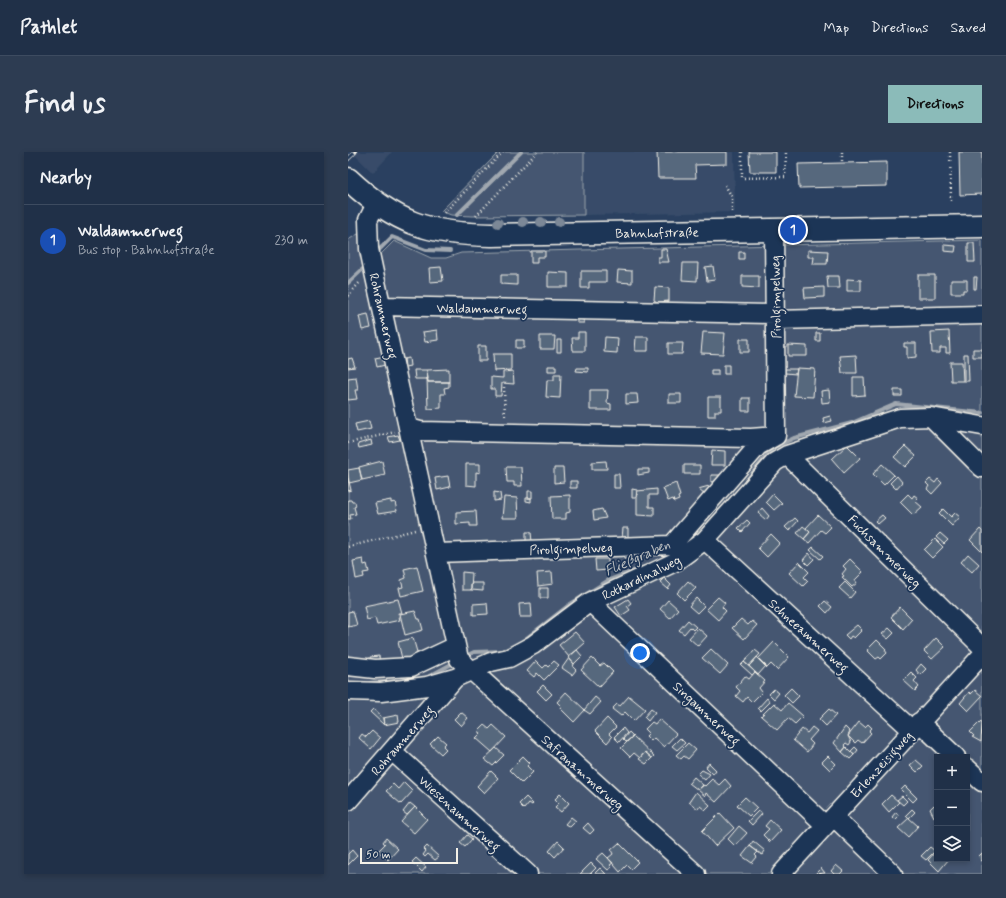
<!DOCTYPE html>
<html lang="en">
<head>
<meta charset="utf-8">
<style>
  body { margin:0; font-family:Mynerve,sans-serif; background:#2d3c52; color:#f1f3f6 }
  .controls { position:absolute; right:12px; bottom:12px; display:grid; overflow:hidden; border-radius:0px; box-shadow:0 2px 6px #0003 }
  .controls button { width:36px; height:36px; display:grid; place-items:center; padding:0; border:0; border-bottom:1px solid #3d4b60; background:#203048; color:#f1f3f6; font:20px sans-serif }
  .scale { position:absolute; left:12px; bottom:10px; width:98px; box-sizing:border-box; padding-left:4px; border:2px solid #f4f1e8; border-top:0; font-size:11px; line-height:14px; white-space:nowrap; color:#f4f1e8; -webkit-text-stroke:3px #1d3557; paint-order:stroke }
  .you { position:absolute; left:292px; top:501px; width:14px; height:14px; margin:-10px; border:3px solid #fff; border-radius:50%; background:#1a73e8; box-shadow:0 0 0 6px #1a73e833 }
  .badge { display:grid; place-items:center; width:26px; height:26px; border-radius:50%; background:#8bbbb9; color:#fff; font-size:13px; font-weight:700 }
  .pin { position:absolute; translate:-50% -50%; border:2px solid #fff; box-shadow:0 1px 4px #0006 }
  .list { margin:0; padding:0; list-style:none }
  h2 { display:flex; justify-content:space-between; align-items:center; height:52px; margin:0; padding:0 16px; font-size:17px }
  h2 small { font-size:13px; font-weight:400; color:#a2a9b4 }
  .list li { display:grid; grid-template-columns:26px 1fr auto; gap:12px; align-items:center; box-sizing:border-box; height:72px; padding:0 16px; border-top:1px solid #3d4b60 }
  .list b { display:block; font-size:15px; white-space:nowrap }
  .list p { margin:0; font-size:13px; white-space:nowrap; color:#a2a9b4 }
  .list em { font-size:13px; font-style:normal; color:#a2a9b4 }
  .icon { flex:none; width:22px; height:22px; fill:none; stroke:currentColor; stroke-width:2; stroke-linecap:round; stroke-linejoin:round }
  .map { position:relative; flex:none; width:634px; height:722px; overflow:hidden; border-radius:0px }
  header { display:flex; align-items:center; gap:24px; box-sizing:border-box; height:56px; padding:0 20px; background:#203048; border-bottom:1px solid #3d4b60 }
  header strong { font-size:19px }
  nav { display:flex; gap:22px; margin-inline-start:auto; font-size:14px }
  .intro { display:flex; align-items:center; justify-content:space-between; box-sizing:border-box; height:96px; padding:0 24px }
  h1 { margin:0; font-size:28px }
  .button { padding:10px 18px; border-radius:0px; background:#8bbbb9; color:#111; font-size:14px; font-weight:700 }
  main { display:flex; gap:24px; padding:0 24px }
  aside { flex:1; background:#203048; border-radius:0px; box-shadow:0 2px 6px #0003 }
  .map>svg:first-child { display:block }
  .built { fill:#374c69 }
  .green { fill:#445771; stroke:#9ca4ac; fill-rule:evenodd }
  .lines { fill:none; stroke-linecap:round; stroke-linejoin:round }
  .stream { stroke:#a1a8b0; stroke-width:4 }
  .building { fill:#56677d; stroke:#f4f1e8 }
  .minor-casing { stroke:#f4f1e8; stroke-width:21 }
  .major-casing { stroke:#f4f1e8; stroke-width:25 }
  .path { stroke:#f4f1e8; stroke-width:2.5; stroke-dasharray:1 3; stroke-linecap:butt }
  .minor { stroke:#1d3557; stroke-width:18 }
  .major { stroke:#1d3557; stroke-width:22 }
  .rail-casing { stroke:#f4f1e8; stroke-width:4.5 }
  .rail { stroke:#1d3557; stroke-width:3; stroke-dasharray:9; stroke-linecap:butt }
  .tree { fill:#7c8897 }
  .labels { text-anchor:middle; stroke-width:3.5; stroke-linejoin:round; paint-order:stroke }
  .street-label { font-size:13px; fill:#f4f1e8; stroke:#1d3557 }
  .water-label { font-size:14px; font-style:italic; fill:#bdc1c2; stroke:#1d3557 }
</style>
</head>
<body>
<header>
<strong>Pathlet</strong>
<nav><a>Map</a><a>Directions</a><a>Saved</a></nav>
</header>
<div class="intro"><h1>Find us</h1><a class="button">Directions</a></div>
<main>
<aside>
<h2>Nearby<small></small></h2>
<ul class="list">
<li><span class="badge" style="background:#1a4fb4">1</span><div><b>Waldammerweg</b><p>Bus stop · Bahnhofstraße</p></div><em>230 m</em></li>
</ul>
</aside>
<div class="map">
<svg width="634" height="722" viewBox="0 0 634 722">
  <rect width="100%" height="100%" fill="#2a4060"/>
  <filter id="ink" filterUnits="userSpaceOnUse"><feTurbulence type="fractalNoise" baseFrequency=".025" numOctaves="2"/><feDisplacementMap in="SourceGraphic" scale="8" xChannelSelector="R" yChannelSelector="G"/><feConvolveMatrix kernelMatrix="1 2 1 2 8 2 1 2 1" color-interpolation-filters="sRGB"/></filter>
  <g filter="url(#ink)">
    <path class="built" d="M4,0H44L25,21Z
      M236,0H386L387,60L236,63Z"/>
    <path class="green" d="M151,0H236V63L124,64L103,63L93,59Z
      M10,82L31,104L46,89L83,106H98L113,101L634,88V722H0V88ZM589,605H619V707H589Z"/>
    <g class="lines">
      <path class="stream" d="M109,63L173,0
        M29,100L44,85L78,98L102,99
        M0,131L17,115
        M398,329L425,296L446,286L504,271L548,252L634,261
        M176,488L221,453L261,428L296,415
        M116,505L126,500L156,499
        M76,527L109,509
        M22,531L49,529"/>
    </g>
    <path class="building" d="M309,0H379V12L347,13L348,26H310Z
      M401,0H428V20H402Z
      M611,0H634V42L612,43Z
      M539,10V34L451,36L450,12Z
      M620,91H626L627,110H620Z
      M596,93L608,94L607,100L596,99Z
      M313,97H318L321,110H310V105H313Z
      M460,98L480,99L479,112H465L466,105H460Z
      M183,99H197V105H189V111H183Z
      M391,100H396V107H391Z
      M335,111H350L349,129L334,128Z
      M365,114L367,128L359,129L357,115Z
      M93,115L95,129L82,130L81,116Z
      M270,118L284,119V131L269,130Z
      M233,119H258V130H241V136H233Z
      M200,120L220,121V135H200Z
      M153,123H169V133L153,132Z
      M570,123H587V146H570Z
      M394,124H411V136L394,135Z
      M479,124H491L492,136H480Z
      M626,125H629L628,137H626Z
      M499,127L513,128V139H499Z
      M603,128H619V138H615V141H603Z
      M307,135L321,136V149L309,150L306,148Z
      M476,135V145L457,146L456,136Z
      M20,162L23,176L14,178L11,164Z
      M229,167L236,168V171H229Z
      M89,178L90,188L77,190L75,180Z
      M601,179L602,201H598V196H592V201H584L583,180Z
      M230,180H237V199H225L224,186H230Z
      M355,180L377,181L375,202L353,201Z
      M468,181H472V189H468Z
      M192,184H207L206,197H192Z
      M257,185L270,186L269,201L256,200Z
      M288,185H300V199H287Z
      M392,187H401V200H392Z
      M168,188H176V196H168Z
      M209,188H213V200H209Z
      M320,191H335L334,202H320Z
      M556,191H568V205L559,206V195H556Z
      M440,193L459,194V204H440Z
      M130,194H138V209H130Z
      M625,197H634V205H625Z
      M145,202H163V218L146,219Z
      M616,202H620L621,229H616Z
      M508,203L509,221H494L492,204Z
      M37,204V213L29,215L27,206Z
      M4,206L7,215L0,216V207Z
      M61,206L62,214L57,215L56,207Z
      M602,210H614L615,229H603Z
      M376,213H381V222H376Z
      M200,214H208V219H200Z
      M229,216H240V220L228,219Z
      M449,216L467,217L465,245L446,244Z
      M101,217V230H80L79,218Z
      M437,217H449L448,222L437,221Z
      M66,218H79L80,227H67Z
      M363,218H370V223H363Z
      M165,219L166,232L154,231L153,244H147V237H143V225L155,226V220Z
      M206,222H213L212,246L198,245L199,228H206Z
      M8,225L10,238H7L9,247L0,248V226Z
      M505,225H516L517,243L505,244Z
      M79,226L80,230H101V235L96,236L97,242H93V256L80,257Z
      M242,238H260L259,251L263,252V258H242Z
      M481,238L482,250L474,251L473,239Z
      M546,238H554V244H546Z
      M278,242H289L290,251L278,252Z
      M321,242H333V251H321Z
      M360,245H373V259H367V264H360Z
      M394,246H402V259H394Z
      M482,264L484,269L476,271L475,266Z
      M21,269L23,277L9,280L7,272Z
      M50,283L52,288L42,290L40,285Z
      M23,288L24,293L11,296L10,292Z
      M499,293L512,306L496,321L484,307Z
      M557,294L568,304L557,315L546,305Z
      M364,298L377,299V313H363Z
      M34,309L37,323L14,328L11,315Z
      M258,309L259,317H244V310Z
      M118,312H132V321L128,320V334L118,333Z
      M534,312L546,323L536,333L525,322Z
      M336,313H352V322H336Z
      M158,315H173L174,334H166V330H159Z
      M11,316L14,328L1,331L0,318Z
      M206,316H215L216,330L206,331Z
      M290,317H301V321L290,323Z
      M266,322H271L272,336H266Z
      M363,323H375L369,330H363Z
      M100,324L102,335L89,338L87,326Z
      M549,324L554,330L548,337L542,331Z
      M0,326L3,338L0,339Z
      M582,327L587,331L590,327L594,331L584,342L579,337L581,334L578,331Z
      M222,329H229V336H222Z
      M328,331L332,344L330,345L331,348L326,350L325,347L320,349L315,336Z
      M361,334L364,337L358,344L350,337Z
      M284,337L289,338L288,346H284Z
      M309,337V343H301V355H306V364L289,363V339Z
      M180,339H184V346H180Z
      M146,340L152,341L153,348L146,349Z
      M425,342L434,351L426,358L418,350Z
      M560,342L564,346L566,343L570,346L567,349L574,355L565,363L552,350Z
      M222,343V360L218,361V367H204L203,344Z
      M156,345L169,346L170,366H154Z
      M178,346H183V350L178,349Z
      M0,348H3L4,350H7L8,354L6,355L8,362L2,363L3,367H0Z
      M43,348V351L47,350L49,359L30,362L27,351Z
      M414,356L421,364L418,368L410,361Z
      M254,357L258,366L246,368L245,359Z
      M595,357L603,365L607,361L612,365L604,374L591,361Z
      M128,359L129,374H122V371L108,372V360Z
      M470,363L483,375L477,381L473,378L461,391L456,387L462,380L458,376Z
      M534,363L537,366L530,372L527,369Z
      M447,366L450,369L441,379L437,375Z
      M399,368L402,371L394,380L390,376Z
      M455,374L462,380L456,387L449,381Z
      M275,376H280V386H274Z
      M632,377L634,379V400L622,388Z
      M178,380H183L184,390H178Z
      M592,381L600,388L596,392L588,385Z
      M423,382L432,391L419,405L410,396Z
      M587,387L595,395L584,406L576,398Z
      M465,395L475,404L472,407L462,398Z
      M283,399V407H276L275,400Z
      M461,401L466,407L460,413L455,408Z
      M620,402L631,412L624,420L613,410Z
      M15,407L16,413L19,412L21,420L15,421L16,425L8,427L5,409Z
      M247,407H260V418L248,419Z
      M502,407L515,420L507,428L509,431L504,435L494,425L496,424L494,422L498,417L495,414Z
      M451,410L461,420L456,425L460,429L455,434L441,421Z
      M69,414L75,439L53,444L51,436L55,435L53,428L58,426L56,417Z
      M114,420L124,421L123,438H114Z
      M204,420L205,432L190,434L189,421Z
      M316,426L323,433L320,437L312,430Z
      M340,429L348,436L336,448L329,441Z
      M497,430L507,440L502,446L491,436Z
      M123,431H135V439L123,438Z
      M192,436H200V446H192Z
      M370,445L377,451L374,455L378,459L370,468L358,457Z
      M348,446L356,454L349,461L341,454Z
      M50,447L54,461H50L52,468L29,473L27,466L19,468L16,454Z
      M280,447L283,451L279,454L282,458L273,464L267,455Z
      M320,448L330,457L322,466L312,457Z
      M477,449L484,455L479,461L472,454Z
      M139,451L140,462L125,463V452Z
      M183,451L184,465H172L171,452Z
      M552,455L564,467L555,477L543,465Z
      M5,459L9,473L0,475V460Z
      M67,459L70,467H72L75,478L57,483L52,462Z
      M393,467L400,473L404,469L409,473L396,487L384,476Z
      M340,468L348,475L345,478L342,475L336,482L331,478Z
      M509,473L514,478L506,486L503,484L501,487L497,483Z
      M350,476L359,484L350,494L341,486Z
      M541,476L546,481L540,487L534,482Z
      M227,480L237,491L221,505L211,493Z
      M65,486L71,507L55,511L50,490Z
      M588,486L597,495L584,507L576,499Z
      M529,488L538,497L537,498L539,501L533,507L531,505L528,507L519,498Z
      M426,490L441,505L429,518L423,512L419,516L410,507Z
      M363,497L380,513L372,522L354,506Z
      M229,498L234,504L226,512L220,505Z
      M407,498L412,502L401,514L396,510Z
      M31,504L32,512L23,513L22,505Z
      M409,505L418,514L410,523L401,514Z
      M221,506L226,512L225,515L228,518L224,523L214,516Z
      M244,506L252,514L256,511L265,520L251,535L233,518Z
      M188,509L195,516L198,513L200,515L206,509L211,513L196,528L189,521L186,525L179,519Z
      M396,510L407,520L404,523L393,513Z
      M573,512L578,517L572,523L568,518Z
      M407,520L417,529L411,536L414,540L404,550L399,545L395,550L388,544L392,539L388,535L397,524L401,527Z
      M563,520L569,526L566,529L571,535L567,539L555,528Z
      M195,533L204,542L198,548L189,539Z
      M443,536L451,544L444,551L436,543Z
      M426,537L431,541L426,547L421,542Z
      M627,538L634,544L620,559L612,551L621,540L623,542Z
      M218,540L237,558L226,570L212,556L213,554L209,550Z
      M281,544L297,557L286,569L277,560L273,564L264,557L269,552L272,554Z
      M247,545L253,550L242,562L236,558Z
      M419,546L422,550L413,559L410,556Z
      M426,551L434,558L440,551L455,564L447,572L440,566L429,578L413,564Z
      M25,557L35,566L36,573L22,560Z
      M303,557L307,560L300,569L296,565Z
      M481,557L488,563L478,574L471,567Z
      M113,560L120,566L113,574L106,567Z
      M50,563L51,570L36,573L35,566Z
      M259,566L268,575L261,582L264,585L259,591L247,579Z
      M311,567L328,582L316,595L306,586L303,589L298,584L301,581L297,577L304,570L307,572Z
      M633,569L634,571L633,590L624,585L626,584L622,580Z
      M511,570L517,575L520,572L524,576L521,579L523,581L514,591L510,588L507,591L500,584Z
      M136,573L141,577L145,573L158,585L144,600L128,586L133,581L130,579Z
      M464,575L469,579L461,588L465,592L459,600L445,588L454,577L459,581Z
      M497,575L502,580L500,584L503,590L501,593L498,591L496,593L498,595L494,600L486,591Z
      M275,576L279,581L271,590L266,585Z
      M24,579L32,586L23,597L11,586L14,582L18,585Z
      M281,580L285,584L278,590L275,587Z
      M90,584L98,591L95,594L98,597L93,602L82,592Z
      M285,584L306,604L304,606L297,600L292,606L286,601L282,605L273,596Z
      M332,586L337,591L329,598L324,594Z
      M340,591L348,598L340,607L336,604L333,607L328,603Z
      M498,595L506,603L502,607L494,600Z
      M507,595L510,598L506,603L503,599Z
      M148,596L156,603L145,614L136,607Z
      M297,600L304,606L298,612L291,607Z
      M175,604L182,611L179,614L185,620L174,631L161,618Z
      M480,604L488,612L482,618L474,610Z
      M568,608L575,614L569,620L562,613Z
      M361,611L368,618L365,622L358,615Z
      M354,618L362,622L357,628L350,622Z
      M143,619L150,626L136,641L129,634Z
      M346,625L355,633L350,638L341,631Z
      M364,627L371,633L377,627L383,634L368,650L358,641L357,644L350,638L356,633L357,634Z
      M56,630L65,639L53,652L38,639L45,632L50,637Z
      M557,634L569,646L565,650L553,638Z
      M348,640L362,653L357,658L352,654L350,657L341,650Z
      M212,642L221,651L213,660L207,655L211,651L207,647Z
      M543,643L551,650L541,660L534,652Z
      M554,644L559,649L555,653L549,648Z
      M178,645L185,652L184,653L181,651L176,657L171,652Z
      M397,645L409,656L401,664L389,653Z
      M62,651L67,655L59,663L55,660Z
      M586,653L589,656V662L586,665L582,657Z
      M67,655L79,667L66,681L53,670Z
      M564,657L567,660L561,666L558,663Z
      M411,658L414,662L404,673L400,669Z
      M548,660L551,664L547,668L544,665Z
      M372,661L386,676L367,694L354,679Z
      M223,665L228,669L222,675L217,672Z
      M561,666L570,674L560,685L550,676Z
      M422,668L433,678L422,690L415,683L421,677L417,674Z
      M240,671L246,678L242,682L235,676Z
      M391,674L399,681L387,694L380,687Z
      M119,683L124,687L117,695L112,691Z
      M38,686L50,697L40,708L30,699L37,692L35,690Z
      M210,689L216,695L207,705L201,699Z
      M405,689L417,699L414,703L402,694Z
      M271,691L290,710L283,717L279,713L272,720L260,706L265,702L263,698Z
      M79,694L91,705L87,708L80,702L77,705L75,703L78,699L76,697Z
      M402,694L410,700L407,703L409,705L404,711L394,704Z
      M582,695L587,699L578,708L573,704Z
      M4,698L9,704L0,713V702Z
      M589,698V707H601L591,719L580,708Z
      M255,701L265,711L262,713L264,715L260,718L248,707Z
      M634,701V709L630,705Z
      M68,706L78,715L74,720L64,710Z
      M243,711L248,716L242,722H232Z
      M488,713L495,719L492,722H486L483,719Z
      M252,716L258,722H246Z
      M473,716L477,721L467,722Z"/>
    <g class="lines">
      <g class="minor-casing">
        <path id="minor" d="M28,52L20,68L21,97L25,116L111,507L348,722
          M34,154L427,162
          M427,168L634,163
          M583,265L634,316
          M61,276L72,279L403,286L428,284L426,78
          M439,303L634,495
          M357,388L564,578
          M89,401L324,393L410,294L426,285
          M242,450L477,673
          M0,514L27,517L63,515L108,494
          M0,539L33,540L79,534L107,526L143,510L161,506L185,493L242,450L327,410L357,388L427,310L439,303L552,266L583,265L634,274
          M571,570L608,605
          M44,599L180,722
          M619,616L634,630
          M0,649L107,526
          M486,665L545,722
          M433,722L634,503"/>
      </g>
      <g class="major-casing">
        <path id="major" d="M0,27C47,71 80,82 144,83L634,74"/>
      </g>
      <path class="path" d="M394,0V26L437,25L438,0
        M494,0V11
        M602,0L603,49
        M377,33L384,45V62
        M96,61L155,0
        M128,64L189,0
        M0,144L12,130
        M156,235L157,267
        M0,291L47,280
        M0,395L67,378"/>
      <use href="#minor" class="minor"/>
      <use href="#major" class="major"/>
      <g class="rail-casing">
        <path id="rail" d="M0,7L7,0"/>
      </g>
      <use href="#rail" class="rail"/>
    </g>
    <g class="tree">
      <circle cx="175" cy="70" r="5"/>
      <circle cx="193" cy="70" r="5"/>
      <circle cx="211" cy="70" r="5"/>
      <circle cx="150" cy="71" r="5"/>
    </g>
  </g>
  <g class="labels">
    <g class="street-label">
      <text transform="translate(309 80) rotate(-1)" y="5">Bahnhofstraße</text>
      <text transform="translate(427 145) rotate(-91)" y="5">Pirolgimpelweg</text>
      <text transform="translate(134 156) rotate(1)" y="5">Waldammerweg</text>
      <text transform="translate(36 164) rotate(77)" y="5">Rohrammerweg</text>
      <text transform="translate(223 396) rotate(-2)" y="5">Pirolgimpelweg</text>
      <text transform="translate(537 399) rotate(45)" y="5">Fuchsammerweg</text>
      <text transform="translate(293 425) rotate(-26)" y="5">Rotkardinalweg</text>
      <text transform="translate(461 483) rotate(42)" y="5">Schneeammerweg</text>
      <text transform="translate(359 561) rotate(43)" y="5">Singammerweg</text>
      <text transform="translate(54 588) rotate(-49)" y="5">Rohrammerweg</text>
      <text transform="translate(533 612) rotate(-48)" y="5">Erlenzeisigweg</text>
      <text transform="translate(235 620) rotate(42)" y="5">Safranammerweg</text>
      <text transform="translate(112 661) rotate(42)" y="5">Wiesenammerweg</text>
    </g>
    <g class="water-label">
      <text transform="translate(289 405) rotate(-24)" y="5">Fließgraben</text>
    </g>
  </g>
</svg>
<div class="controls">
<button>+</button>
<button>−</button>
<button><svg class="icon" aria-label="layers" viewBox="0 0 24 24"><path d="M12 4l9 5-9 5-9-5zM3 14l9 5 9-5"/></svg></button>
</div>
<div class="scale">50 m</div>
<div class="you"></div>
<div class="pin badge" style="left:445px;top:78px;background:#1a4fb4">1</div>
</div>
</main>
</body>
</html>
